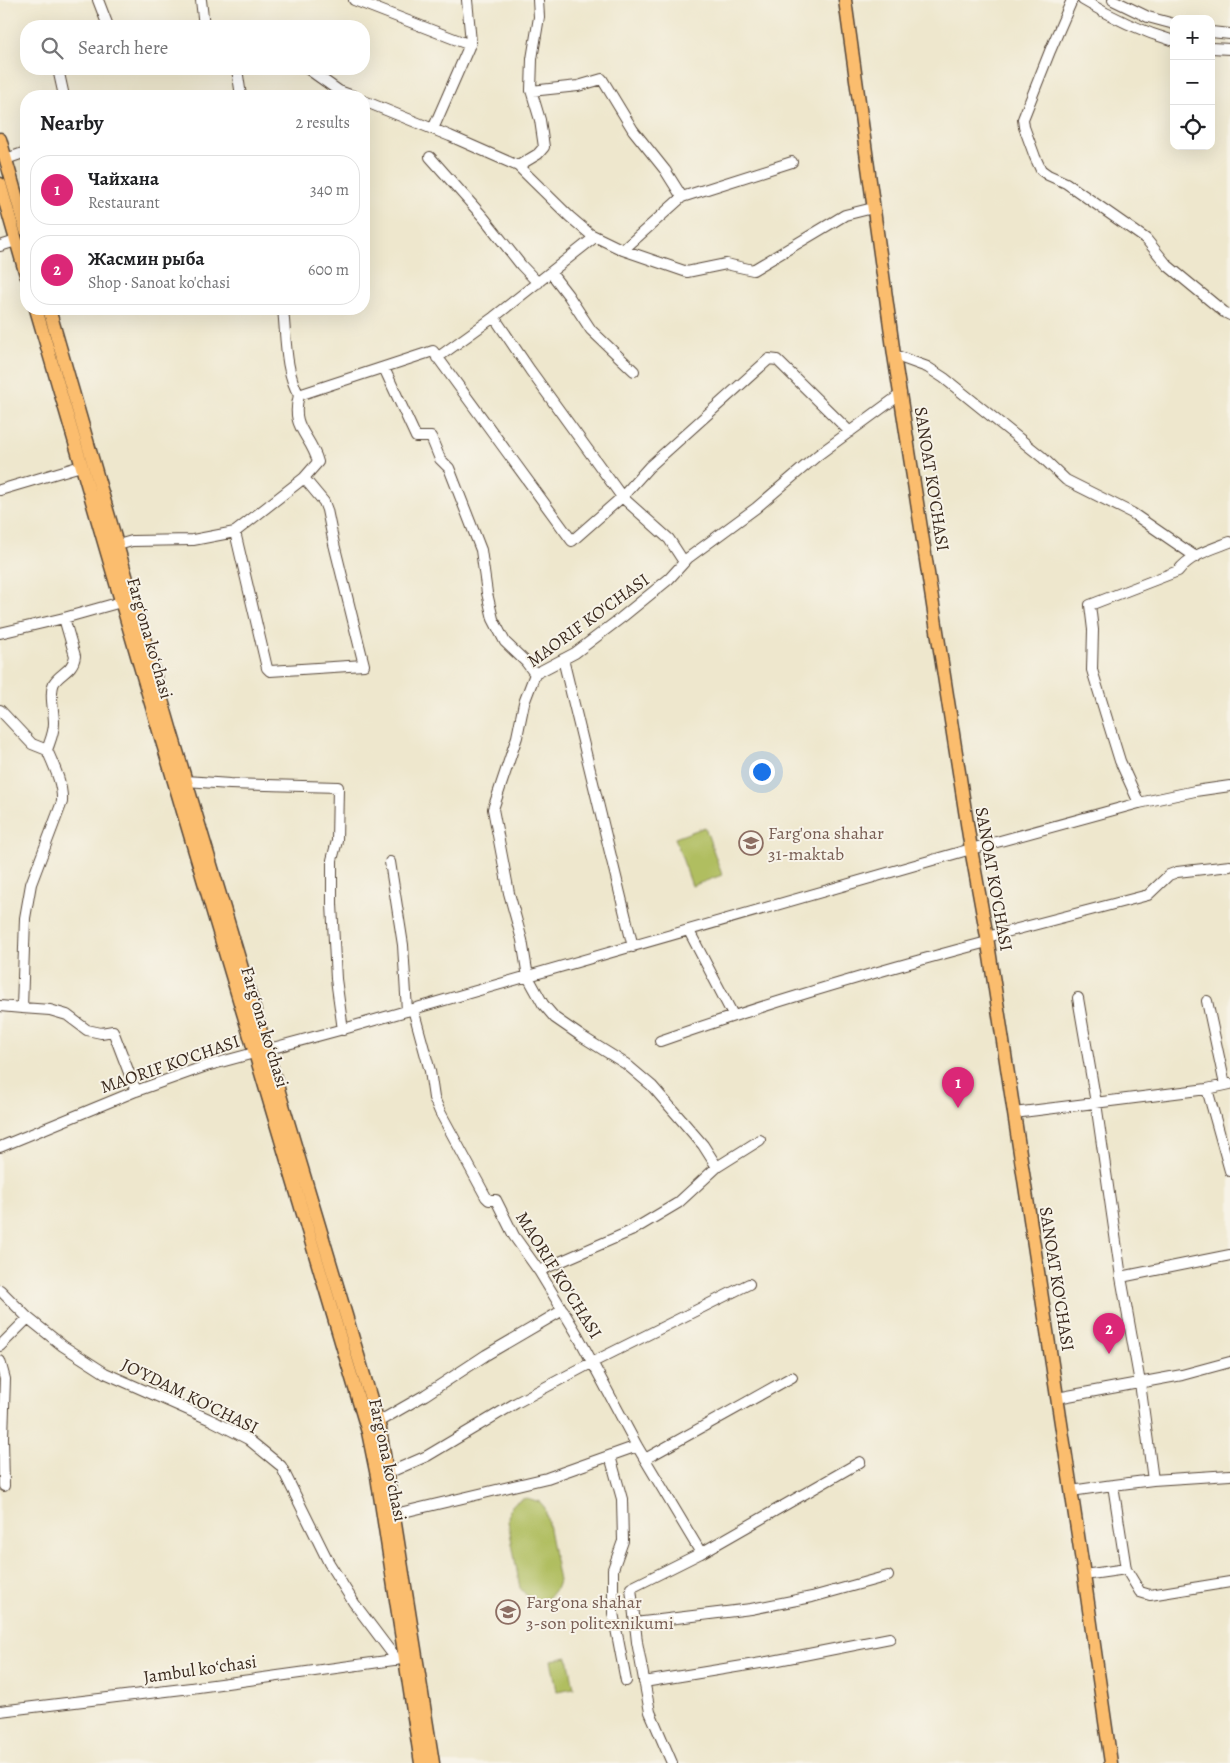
<!DOCTYPE html>
<html lang="en">
<head>
<meta charset="utf-8">
<style>
  body { margin:0; font-family:Alegreya,serif; background:#f2f2f2; color:#202124 }
  .controls { position:absolute; right:15px; top:15px; display:grid; overflow:hidden; border-radius:10px; box-shadow:0 5px 20px #0002 }
  .controls button { width:45px; height:45px; display:grid; place-items:center; padding:0; border:0; border-bottom:1px solid #e0e0e0; background:#fff; color:#202124; font:25px sans-serif }
  .you { position:absolute; left:761px; top:771px; width:18px; height:18px; margin:-12px; border:4px solid #fff; border-radius:50%; background:#1a73e8; box-shadow:0 0 0 8px #1a73e833 }
  .badge { display:grid; place-items:center; width:32px; height:32px; border-radius:50%; background:#db2777; color:#fff; font-size:16px; font-weight:700 }
  .pin { position:absolute; translate:-50% -41px; filter:drop-shadow(0 1px 2px #0008) }
  .pin::after { content:''; position:absolute; top:26px; width:18px; height:15px; background:inherit; clip-path:polygon(0 0,100% 0,50% 100%) }
  .list { margin:0; padding:0; list-style:none }
  h2 { display:flex; justify-content:space-between; align-items:center; height:65px; margin:0; padding:0 20px; font-size:21px }
  h2 small { font-size:16px; font-weight:400; color:#757577 }
  .list li { display:grid; grid-template-columns:32px 1fr auto; gap:15px; align-items:center; box-sizing:border-box; height:70px; margin:0 10px 10px; padding:0 10px; border:1px solid #e0e0e0; border-radius:20px }
  .list b { display:block; font-size:19px; white-space:nowrap }
  .list p { margin:0; font-size:16px; white-space:nowrap; color:#757577 }
  .list em { font-size:16px; font-style:normal; color:#757577 }
  .icon { flex:none; width:28px; height:28px; fill:none; stroke:currentColor; stroke-width:2; stroke-linecap:round; stroke-linejoin:round }
  .map { position:relative; flex:none; width:1230px; height:1763px; overflow:hidden }
  .search { position:absolute; background:#fff; box-shadow:0 5px 20px #0002; left:20px; top:20px; width:350px; height:55px; display:flex; align-items:center; gap:12px; box-sizing:border-box; padding:0 18px; border-radius:20px; color:#757577; font-size:19px }
  .panel { position:absolute; background:#fff; box-shadow:0 5px 20px #0002; left:20px; top:90px; width:350px; height:225px; border-radius:20px }
  .map>svg:first-child { display:block }
  .green { fill:#b0be61; stroke:#767440 }
  .lines { fill:none; stroke-linecap:round; stroke-linejoin:round }
  .minor-casing { stroke:#564638; stroke-width:12 }
  .major-casing { stroke:#564638; stroke-width:15 }
  .minor { stroke:#fff; stroke-width:10 }
  .major { stroke:#fbbd6e; stroke-width:12 }
  .labels { text-anchor:middle; stroke-width:4; stroke-linejoin:round; paint-order:stroke }
  .street-label { font-size:18px; fill:#3b2a1e; stroke:#f7f3e8 }
  .education-label { font-size:18px; fill:#785e54; stroke:#f7f3e8; text-anchor:start }
</style>
</head>
<body>
<div class="map">
<svg width="1230" height="1763" viewBox="0 0 1230 1763">
  <rect width="100%" height="100%" fill="#f7f3e8"/>
  <filter id="ink" filterUnits="userSpaceOnUse"><feTurbulence type="fractalNoise" baseFrequency=".02" numOctaves="2"/><feDisplacementMap in="SourceGraphic" scale="10" xChannelSelector="R" yChannelSelector="G"/><feConvolveMatrix kernelMatrix="1 2 1 2 8 2 1 2 1" color-interpolation-filters="sRGB"/></filter>
  <filter id="wash" filterUnits="userSpaceOnUse"><feTurbulence type="fractalNoise" baseFrequency=".0096" numOctaves="4" result="noise"/><feDisplacementMap in="SourceGraphic" scale="20" xChannelSelector="R" yChannelSelector="G"/><feGaussianBlur stdDeviation="1.12" result="paint"/><feColorMatrix in="noise" values="0 0 0 0 0 0 0 0 0 0 0 0 0 0 0 0 0 1.4 0 .05"/><feComposite in="paint" operator="in"/></filter>
  <g filter="url(#wash)">
    <rect width="100%" height="100%" fill="#eee7cd"/>
    <path class="green" d="M705,827L722,875L692,886L675,838Z
      M527,1498L540,1502L545,1508L559,1581L557,1587L548,1598L542,1600L529,1598L520,1588L508,1521C508,1507 514,1500 527,1498Z
      M568,1657L574,1688L557,1691L551,1660Z"/>
  </g>
  <g filter="url(#ink)">
    <g class="lines">
      <g class="minor-casing">
        <path id="minor" d="M98,0L108,26
          M201,0L204,26
          M354,0L470,45
          M538,0L539,17L532,59L531,90L540,120L544,147L538,154L518,166L570,217L590,234L623,250L687,272L726,264L753,270L845,215L873,208
          M1072,0L1050,51L1023,119L1024,127L1035,157L1041,170L1048,175L1066,183L1146,239L1167,265L1224,312L1230,315
          M1083,0C1114,19 1140,31 1174,41
          M1113,0L1148,17L1174,24
          M1211,32L1230,34
          M1211,48L1230,49
          M58,69L64,96
          M237,69L241,96
          M308,69L339,91L353,96
          M531,91L578,86L602,79L633,130L665,170L682,197
          M364,101L450,136L518,166
          M433,129L471,42L467,0
          M430,157L484,218L521,265L538,283
          M6,159L26,152
          M0,246L16,241
          M623,250L682,197L792,162
          M551,273L568,295L591,330L634,371
          M283,309C286,335 285,373 299,395
          M494,317L595,237
          M894,355L927,367L944,378L1042,457L1066,480L1132,513L1196,557
          M437,358L494,317L530,370L622,497L669,539L684,562
          M384,368L416,437H431L440,459L449,468L481,550L487,593L493,619L505,642L526,662L535,674
          M304,478L318,462C310,433 290,429 299,395L433,351L572,541L622,497L649,467L769,359L777,360L850,432
          M0,490L81,466
          M111,547L132,541L193,540L235,532L304,478L324,502L327,510L334,544L364,665L270,671L267,668L235,532
          M0,633L64,618L121,602
          M563,659L633,947
          M0,710L32,744L47,750C54,766 63,784 62,802L31,884L25,918L22,1008L0,1006
          M47,750C50,741 54,733 54,723C54,711 49,694 54,683C60,673 73,671 75,656L64,618
          M186,781L230,784L338,787L337,841L332,860V904L336,979L343,1030
          M1139,803L1120,761L1092,670L1093,630L1090,605L1178,571C1190,555 1212,549 1230,542
          M390,862L403,945L407,1011
          M689,931L733,1015
          M987,937L1148,895L1169,875L1177,872L1230,866
          M1078,998L1096,1103L1121,1277L1140,1383L1153,1480
          M1207,1001L1225,1085
          M22,1008L50,1010L67,1015L87,1030L101,1033L113,1031L136,1091
          M413,1009L430,1071L434,1098L440,1112L486,1197L489,1200H496L514,1236L539,1271L577,1334L637,1446L701,1553
          M660,1041C768,1003 877,971 987,942
          M1207,1089L1230,1171
          M1014,1113L1207,1089L1230,1084
          M0,1147L136,1091L206,1066L347,1028L971,849L1139,803L1195,791L1230,786
          M717,1167L703,1145L652,1086L626,1064L581,1036L555,1018L543,1004L528,977L522,940L509,893L493,809L517,737L524,703L535,674L575,653L621,618L669,579L688,558L756,508L818,455L901,394
          M539,1271L631,1231L678,1203L717,1167L760,1140
          M1121,1277L1230,1255
          M0,1290L28,1318L63,1346L105,1373L211,1420L248,1439L281,1466L329,1563L354,1603L397,1660
          M0,1346L28,1318
          M0,1361L5,1379L3,1437L4,1486
          M1057,1398L1182,1375L1230,1362
          M378,1422L425,1395L486,1355L563,1310
          M610,1456L622,1499L623,1541L613,1569V1613L626,1681
          M645,1459L792,1377
          M388,1473L427,1456L516,1403L593,1362L749,1284
          M1071,1491L1113,1485
          M395,1514L547,1478L637,1446
          M1126,1569L1113,1485L1153,1480L1230,1475
          M1084,1575L1126,1569L1140,1592L1150,1595L1230,1582
          M635,1623L751,1609L812,1597L888,1576
          M644,1682L773,1661L890,1638
          M0,1711L191,1688L401,1659
          M672,1763L650,1712L637,1642L631,1588L701,1553L860,1462"/>
      </g>
      <g class="major-casing">
        <path id="major" d="M845,0L894,355L971,849L987,937L1010,1087L1084,1575L1111,1763
          M0,139L26,230
          M0,184L26,275
          M36,309L159,731L368,1432L377,1476L421,1763
          M49,309L170,728L380,1429L433,1763"/>
      </g>
      <use href="#minor" class="minor"/>
      <use href="#major" class="major"/>
    </g>
  </g>
  <defs>
    <g id="school-ring" transform="scale(1.25)"><circle r="9.5" fill="#f7f3e8" stroke="#8d6e63" stroke-width="1.5"/><path d="M0-5L7-2L0 1L-7-2ZM-4 1L0 2.5L4 1V4Q0 6-4 4Z" fill="#8d6e63"/></g>
    <g id="university-ring" transform="scale(1.25)"><circle r="9.5" fill="#f7f3e8" stroke="#8d6e63" stroke-width="1.5"/><path d="M0-5L7-2L0 1L-7-2ZM-4 1L0 2.5L4 1V4Q0 6-4 4Z" fill="#8d6e63"/></g>
  </defs>
  <g fill-rule="evenodd">
    <use href="#school-ring" x="751" y="843"/>
    <use href="#university-ring" x="508" y="1612"/>
  </g>
  <g class="labels">
    <g class="street-label">
      <text transform="translate(932 479) rotate(81)" y="6">SANOAT KO'CHASI</text>
      <text transform="translate(588 620) rotate(-36)" y="6">MAORIF KO'CHASI</text>
      <text transform="translate(150 638) rotate(74)" y="6">Fargʻona koʻchasi</text>
      <text transform="translate(994 879) rotate(80)" y="6">SANOAT KO'CHASI</text>
      <text transform="translate(265 1027) rotate(73)" y="6">Fargʻona koʻchasi</text>
      <text transform="translate(170 1064) rotate(-19)" y="6">MAORIF KO'CHASI</text>
      <text transform="translate(559 1275) rotate(58)" y="6">MAORIF KO'CHASI</text>
      <text transform="translate(1057 1279) rotate(81)" y="6">SANOAT KO'CHASI</text>
      <text transform="translate(190 1396) rotate(26)" y="6">JO'YDAM KO'CHASI</text>
      <text transform="translate(388 1460) rotate(78)" y="6">Fargʻona koʻchasi</text>
      <text transform="translate(200 1669) rotate(-8)" y="6">Jambul koʻchasi</text>
    </g>
    <g class="education-label">
      <text x="768" y="839">Farg'ona shahar<tspan x="768" dy="21">31-maktab</tspan></text>
      <text x="526" y="1608">Farg‘ona shahar<tspan x="526" dy="21">3-son politexnikumi</tspan></text>
    </g>
  </g>
</svg>
<div class="controls">
<button>+</button>
<button>−</button>
<button><svg class="icon" aria-label="locate" viewBox="0 0 24 24"><circle cx="12" cy="12" r="6"/><path d="M12 2v4M12 18v4M2 12h4M18 12h4"/></svg></button>
</div>
<div class="you"></div>
<div class="pin badge" style="left:958px;top:1108px">1</div>
<div class="pin badge" style="left:1109px;top:1354px">2</div>
<div class="search"><svg class="icon" aria-label="search" viewBox="0 0 24 24"><circle cx="10" cy="10" r="6"/><path d="M15 15l6 6"/></svg>Search here</div>
<section class="panel">
<h2>Nearby<small>2 results</small></h2>
<ul class="list">
<li><span class="badge">1</span><div><b>Чайхана</b><p>Restaurant</p></div><em>340 m</em></li>
<li><span class="badge">2</span><div><b>Жасмин рыба</b><p>Shop · Sanoat ko'chasi</p></div><em>600 m</em></li>
</ul>
</section>
</div>
</body>
</html>
